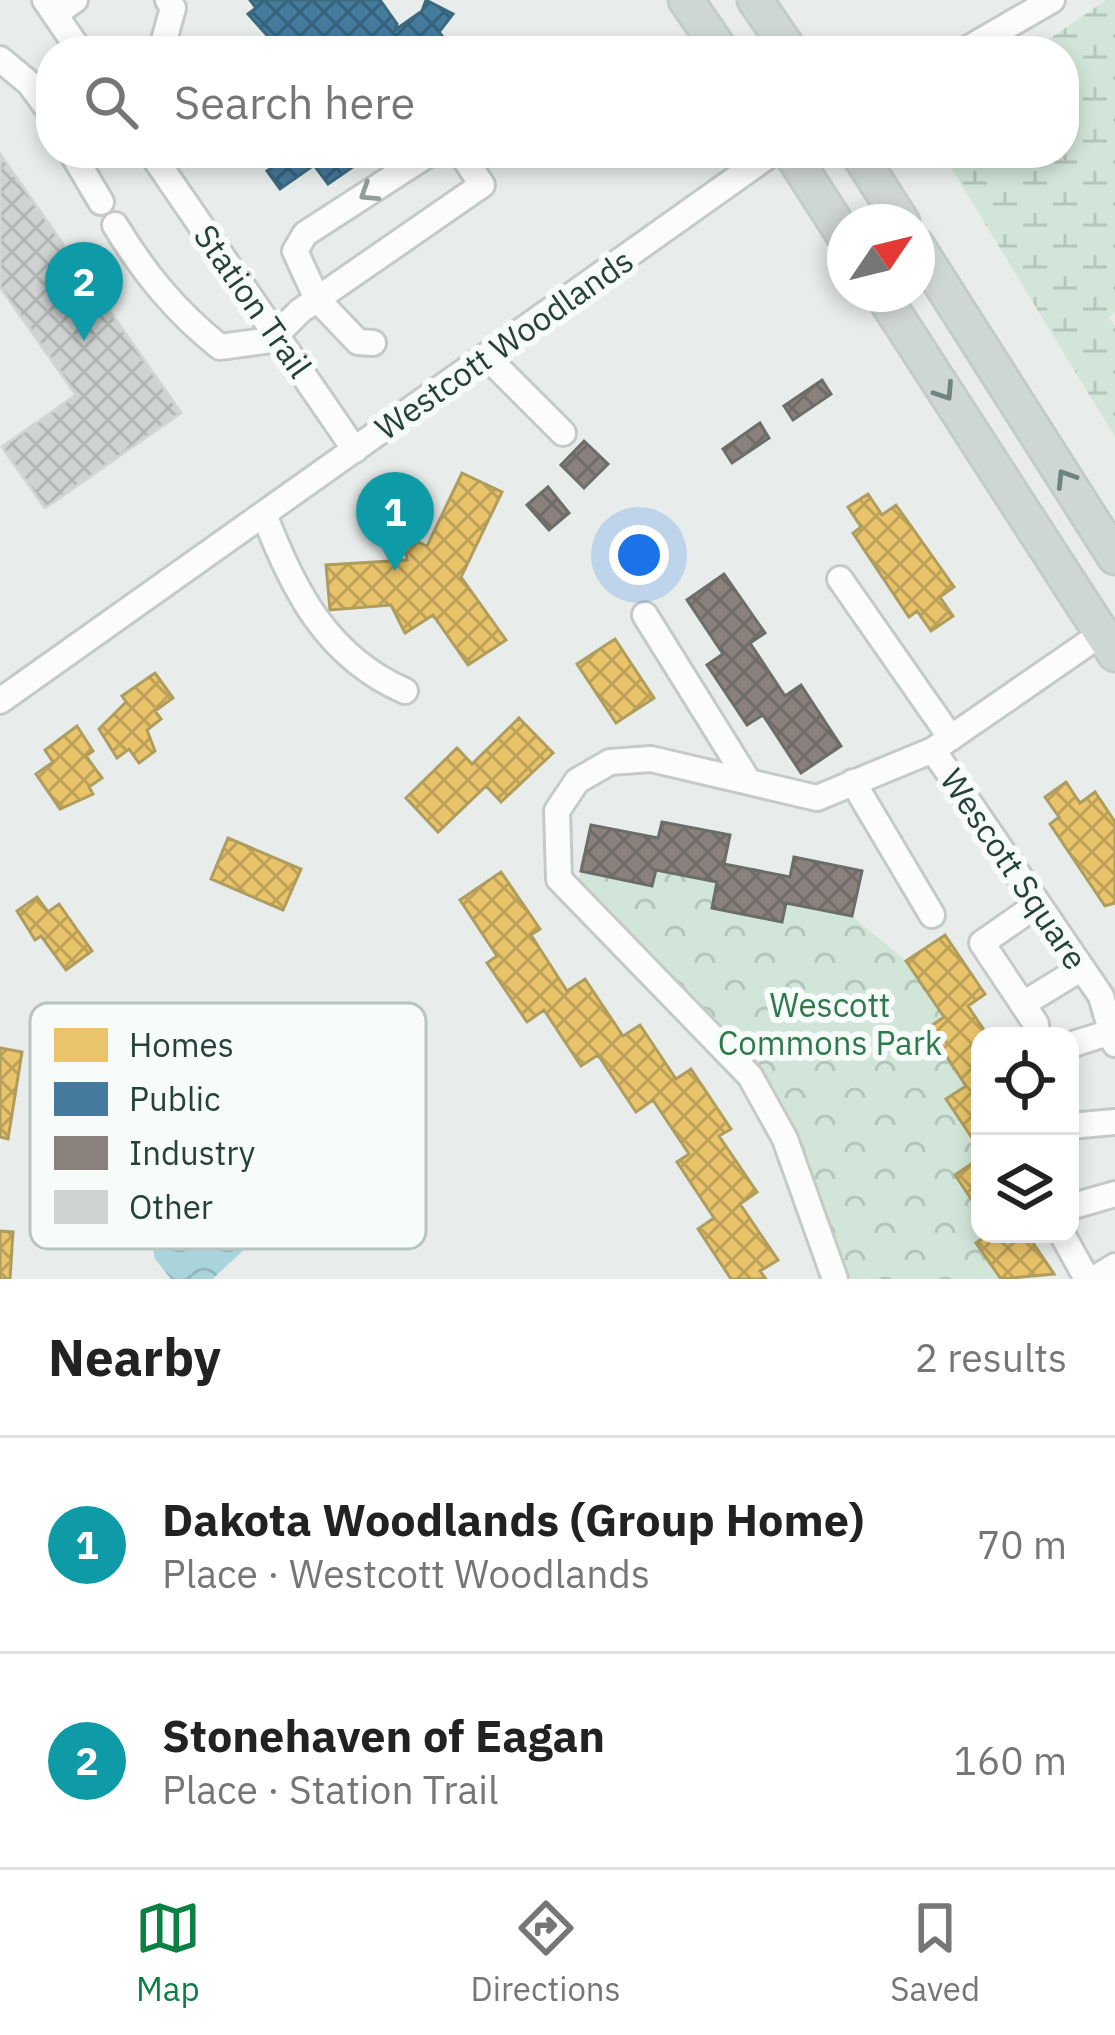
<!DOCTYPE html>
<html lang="en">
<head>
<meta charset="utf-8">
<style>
  body { margin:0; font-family:"IBM Plex Sans",sans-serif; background:#f6f6f6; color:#222 }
  .controls { position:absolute; right:36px; bottom:36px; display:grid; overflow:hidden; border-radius:24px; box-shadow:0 6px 18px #0003 }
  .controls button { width:108px; height:108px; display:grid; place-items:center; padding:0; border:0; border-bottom:3px solid #e0e0e0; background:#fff; color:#222; font:60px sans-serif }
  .compass { position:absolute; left:827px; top:204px; width:108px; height:108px; border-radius:50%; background:#fff; box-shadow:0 6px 18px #0003; rotate:55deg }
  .you { position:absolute; left:639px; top:555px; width:42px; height:42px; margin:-30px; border:9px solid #fff; border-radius:50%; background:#1a73e8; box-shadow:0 0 0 18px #1a73e833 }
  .badge { display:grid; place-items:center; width:78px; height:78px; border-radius:50%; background:#0b8043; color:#fff; font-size:39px; font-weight:700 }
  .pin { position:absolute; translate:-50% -99px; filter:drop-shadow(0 3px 6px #0008) }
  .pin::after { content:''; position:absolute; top:63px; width:42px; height:36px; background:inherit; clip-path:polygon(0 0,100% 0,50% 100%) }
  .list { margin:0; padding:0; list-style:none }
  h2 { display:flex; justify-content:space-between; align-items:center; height:156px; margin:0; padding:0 48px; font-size:51px }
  h2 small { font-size:39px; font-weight:400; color:#767676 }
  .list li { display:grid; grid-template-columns:78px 1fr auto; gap:36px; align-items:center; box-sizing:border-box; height:216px; padding:0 48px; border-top:3px solid #e0e0e0 }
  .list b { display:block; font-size:45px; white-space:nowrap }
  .list p { margin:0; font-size:39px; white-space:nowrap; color:#767676 }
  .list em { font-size:39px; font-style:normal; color:#767676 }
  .icon { flex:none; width:66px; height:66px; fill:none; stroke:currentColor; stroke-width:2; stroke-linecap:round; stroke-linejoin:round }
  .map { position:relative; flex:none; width:1115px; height:1279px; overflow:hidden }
  .search { position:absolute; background:#fff; box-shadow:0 6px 18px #0003; left:36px; right:36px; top:36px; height:132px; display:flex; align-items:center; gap:30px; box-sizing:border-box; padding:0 42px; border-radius:48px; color:#767676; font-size:45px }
  .sheet { height:588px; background:#fff }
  nav { display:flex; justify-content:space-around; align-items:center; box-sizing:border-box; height:168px; border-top:3px solid #e0e0e0; background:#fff; font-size:33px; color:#767676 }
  nav a { display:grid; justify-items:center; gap:6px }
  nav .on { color:#0b8043 }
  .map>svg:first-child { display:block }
  .forest { fill:url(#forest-crowns) }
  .wetland { fill:url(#wetland-marsh) }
  .water { fill:url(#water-waves) }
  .homes { fill:url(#homes-cross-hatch); stroke:#ae9d5c; stroke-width:3 }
  .public { fill:url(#public-cross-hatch); stroke:#3b6a7f; stroke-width:3 }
  .industry { fill:url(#industry-cross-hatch); stroke:#6b6e68; stroke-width:3 }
  .building { fill:url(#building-cross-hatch); stroke:#d1d6d4; stroke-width:3 }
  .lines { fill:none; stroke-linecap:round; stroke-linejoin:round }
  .minor-casing { stroke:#c5cac8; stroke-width:30 }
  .major-casing { stroke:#c3ccc9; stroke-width:39 }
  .minor { stroke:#fcfcfc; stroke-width:24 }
  .major { stroke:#cfd7d5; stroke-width:33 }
  .oneway { stroke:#909f9b }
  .oneway2 { stroke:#718580 }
  .labels { text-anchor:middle; stroke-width:12; stroke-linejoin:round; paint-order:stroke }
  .street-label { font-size:33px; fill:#24423a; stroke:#f7fbf9 }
  .park-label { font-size:33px; fill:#2d7a4b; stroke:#f7fbf9 }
  .key { fill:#f7fbf9; stroke:#b8c4c0; stroke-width:3 }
  .key-label { font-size:33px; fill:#24423a }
</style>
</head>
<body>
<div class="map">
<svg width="1115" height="1279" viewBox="0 0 1115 1279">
  <defs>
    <pattern id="forest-crowns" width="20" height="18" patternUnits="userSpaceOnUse" patternTransform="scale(3)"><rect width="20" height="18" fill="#d1e6d8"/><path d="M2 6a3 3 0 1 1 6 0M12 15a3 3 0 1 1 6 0" fill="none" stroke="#b3c6ba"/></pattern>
    <pattern id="wetland-marsh" width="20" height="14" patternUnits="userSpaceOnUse" patternTransform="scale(3)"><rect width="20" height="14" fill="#d1e6d8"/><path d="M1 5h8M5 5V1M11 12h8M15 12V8" fill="none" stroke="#b3c6ba"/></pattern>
    <pattern id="water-waves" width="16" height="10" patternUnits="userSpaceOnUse" patternTransform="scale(3)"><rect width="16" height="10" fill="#a9d4db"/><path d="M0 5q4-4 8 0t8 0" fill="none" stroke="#91b7bd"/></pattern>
    <pattern id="homes-cross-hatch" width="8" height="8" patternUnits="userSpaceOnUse" patternTransform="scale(3)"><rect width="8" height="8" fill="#e9c46a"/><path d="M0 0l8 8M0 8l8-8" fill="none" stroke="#bda158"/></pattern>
    <pattern id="public-cross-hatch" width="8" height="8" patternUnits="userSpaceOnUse" patternTransform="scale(3)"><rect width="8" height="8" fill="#457b9d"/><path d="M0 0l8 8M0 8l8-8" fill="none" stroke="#36617a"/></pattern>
    <pattern id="industry-cross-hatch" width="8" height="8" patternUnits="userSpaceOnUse" patternTransform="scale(3)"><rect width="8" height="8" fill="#8a817c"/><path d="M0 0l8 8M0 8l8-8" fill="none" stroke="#716b67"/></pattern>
    <pattern id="building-cross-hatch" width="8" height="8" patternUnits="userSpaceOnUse" patternTransform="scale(3)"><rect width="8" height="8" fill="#cfd4d2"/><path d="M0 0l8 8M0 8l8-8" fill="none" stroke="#b2b7b5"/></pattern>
  </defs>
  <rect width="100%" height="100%" fill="#e8edeb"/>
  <path class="forest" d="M582,869L651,886L656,870L717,882L713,908L782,922L786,903L852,916L906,961L944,1017L928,1029L966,1086L946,1100L980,1158L955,1176L980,1212V1234H989L976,1243L1001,1279H835L750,1076L574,894Z"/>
  <path class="wetland" d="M1106,0H1115V312L1109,317L1115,326V437L942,153H1064V51H1032Z"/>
  <path class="water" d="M245,1011C293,1048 290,1183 259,1232C248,1249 227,1264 213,1279H171L155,1259C148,1215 110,1061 147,1031C175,1008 211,1011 245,1011Z"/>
  <path class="homes" d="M462,473L502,492L461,577L506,640L468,665L433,615L405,633L391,605L330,610L326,565L407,560L405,546L411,539L427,546Z
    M868,494L882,515L896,505L954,587L940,597L953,616L931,631L917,611L909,617L853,533L861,527L848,507Z
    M615,639L654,698L616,723L577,664Z
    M155,673L173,698L155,711L161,719L147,730L155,751L139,763L129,749L117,758L99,729L126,702L122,696Z
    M519,718L553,753L501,802L486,786L438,832L406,798L457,748L472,764Z
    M77,726L93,751L86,756L102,778L89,787L93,794L60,809L36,774L53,762L45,750Z
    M1066,782L1080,803L1095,792L1115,822V903L1105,906L1050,824L1059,817L1045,797Z
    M228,838L301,869L283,910L211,879Z
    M501,872L540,929L531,935L567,991L585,979L623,1036L640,1025L676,1079L691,1069L731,1129L719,1136L757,1192L740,1204L778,1260L760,1271L766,1279H731L698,1229L714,1218L677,1162L689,1154L653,1100L636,1112L598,1055L581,1066L544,1010L527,1022L487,963L497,956L460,900Z
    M37,897L48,912L59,904L92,951L66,970L41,936L35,940L17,911Z
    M945,935L985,994L968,1006L988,1036H980V1150L946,1099L966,1086L928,1028L944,1017L906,961Z
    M0,1048L22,1052L8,1139L0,1137Z
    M980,1158V1212L955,1175Z
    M0,1231L13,1232L10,1279H0Z
    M989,1234H1027L1054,1274L1001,1279L976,1243Z"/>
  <path class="public" d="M250,0H380L397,24L395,30L422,11L426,0L453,14L439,32L454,51H281L248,14L256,8Z
    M296,153H373L328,184L314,165L280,189L267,171Z"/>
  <path class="industry" d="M822,380L831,394L793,420L784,406Z
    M760,423L769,438L732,463L723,449Z
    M584,441L608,464L584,488L561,465Z
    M548,487L569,513L549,530L527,505Z
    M724,574L765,633L750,643L785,696L801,685L841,746L801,773L763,715L747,725L707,665L723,654L687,600Z
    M662,822L730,835L724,864L790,877L794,857L862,871L852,916L786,903L782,922L712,908L717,882L656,870L652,886L581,871L591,825L658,838Z"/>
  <path class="building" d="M0,154L181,413L45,508L2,447L76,395L0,287Z"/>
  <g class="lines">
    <g class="minor-casing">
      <path id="minor" d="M45,0L80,51
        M55,14L75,0
        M161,51L173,8L168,0
        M964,51L1052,0
        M0,59L29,83L51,113
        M72,153L101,202
        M151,153L355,450
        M115,225C144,273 176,312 220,347L278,339
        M276,335L300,311L482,185L461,153
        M373,343L358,342L317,299L295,251L305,234L430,153
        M486,356L563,433
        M264,514C293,590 327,657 405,691
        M840,579L951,738
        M645,615L749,782
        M0,701L772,153
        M933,750L1101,996L1115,1044
        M853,782L932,915
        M1023,1004L1082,968
        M1037,1036L1036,1024L982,943L1038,904
        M1070,1045L1111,1032
        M1070,1126L1115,1122
        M1070,1207L1115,1194
        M1062,1234L1087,1279
        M835,1279L785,1139L750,1076L559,879L557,811L577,781L610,762L651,759L817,798L933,750L1101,634
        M1094,1279L1115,1266"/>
    </g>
    <g class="major-casing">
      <path id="major" d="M686,0L721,51
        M755,0L790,51
        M791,153L845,237
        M858,153L902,222
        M917,246L1115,557
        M882,294L1115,654"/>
    </g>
    <use href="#minor" class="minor"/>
    <use href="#major" class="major"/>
  </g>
  <defs><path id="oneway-chevron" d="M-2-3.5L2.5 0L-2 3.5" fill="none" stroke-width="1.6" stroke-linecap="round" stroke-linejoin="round" transform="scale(3)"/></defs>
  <use class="oneway" href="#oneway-chevron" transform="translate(368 193) rotate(147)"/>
  <g class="oneway2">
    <use href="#oneway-chevron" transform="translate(945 392) rotate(57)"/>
    <use href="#oneway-chevron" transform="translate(1065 478) rotate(-122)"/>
  </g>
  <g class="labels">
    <g class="street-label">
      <text transform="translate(253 301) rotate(55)" y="12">Station Trail</text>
      <text transform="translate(504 344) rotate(-35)" y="12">Westcott Woodlands</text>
      <text transform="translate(1014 869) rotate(56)" y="12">Wescott Square</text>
    </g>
    <g class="park-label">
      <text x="830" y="1017">Wescott<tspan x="830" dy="38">Commons Park</tspan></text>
    </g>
  </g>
  <rect x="30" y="1003" width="396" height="246" rx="18" class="key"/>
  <rect x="54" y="1028" width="54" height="34" fill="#e9c46a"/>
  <rect x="54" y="1082" width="54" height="34" fill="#457b9d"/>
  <rect x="54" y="1136" width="54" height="34" fill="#8a817c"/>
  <rect x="54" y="1190" width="54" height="34" fill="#cfd4d2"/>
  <g class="key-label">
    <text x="129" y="1057">Homes</text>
    <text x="129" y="1111">Public</text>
    <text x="129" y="1165">Industry</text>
    <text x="129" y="1219">Other</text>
  </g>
</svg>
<div class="controls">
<button><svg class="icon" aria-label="locate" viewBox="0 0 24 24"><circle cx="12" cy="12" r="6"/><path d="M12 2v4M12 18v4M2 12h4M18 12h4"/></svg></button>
<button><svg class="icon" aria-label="layers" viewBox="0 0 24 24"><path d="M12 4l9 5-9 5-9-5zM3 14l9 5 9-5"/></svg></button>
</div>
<svg class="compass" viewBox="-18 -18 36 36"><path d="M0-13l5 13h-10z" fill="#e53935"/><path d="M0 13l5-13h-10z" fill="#767676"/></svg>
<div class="you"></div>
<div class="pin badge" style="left:395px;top:571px;background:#0f9aa8">1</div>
<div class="pin badge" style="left:84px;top:341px;background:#0f9aa8">2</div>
<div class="search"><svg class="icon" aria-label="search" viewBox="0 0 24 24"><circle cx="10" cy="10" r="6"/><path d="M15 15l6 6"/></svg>Search here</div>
</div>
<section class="sheet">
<h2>Nearby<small>2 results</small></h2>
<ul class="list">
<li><span class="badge" style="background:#0f9aa8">1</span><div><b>Dakota Woodlands (Group Home)</b><p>Place · Westcott Woodlands</p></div><em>70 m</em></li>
<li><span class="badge" style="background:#0f9aa8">2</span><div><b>Stonehaven of Eagan</b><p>Place · Station Trail</p></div><em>160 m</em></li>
</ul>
</section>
<nav>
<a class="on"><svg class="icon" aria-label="map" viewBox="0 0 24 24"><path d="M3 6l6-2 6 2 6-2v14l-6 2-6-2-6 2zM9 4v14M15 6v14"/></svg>Map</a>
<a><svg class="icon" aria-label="directions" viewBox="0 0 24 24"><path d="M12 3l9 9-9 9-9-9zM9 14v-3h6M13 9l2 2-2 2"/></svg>Directions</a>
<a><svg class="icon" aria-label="saved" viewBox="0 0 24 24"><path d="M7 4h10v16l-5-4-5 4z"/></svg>Saved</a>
</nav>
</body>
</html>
